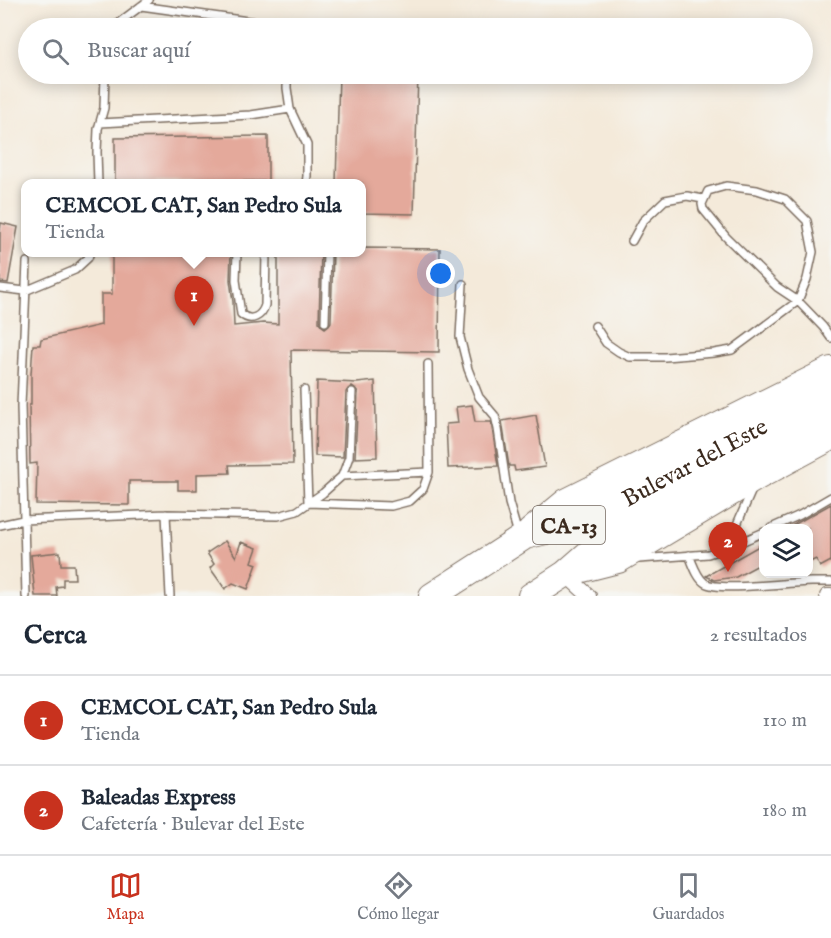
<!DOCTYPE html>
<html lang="es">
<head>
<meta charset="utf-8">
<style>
  body { margin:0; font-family:"IM FELL English",serif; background:#f6f6f7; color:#1f2937 }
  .controls { position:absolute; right:18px; bottom:18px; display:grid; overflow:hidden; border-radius:12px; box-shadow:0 3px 15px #0003 }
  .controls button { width:54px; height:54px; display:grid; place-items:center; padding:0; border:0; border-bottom:2px solid #e0e1e3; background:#fff; color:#1f2937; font:30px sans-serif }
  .you { position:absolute; left:441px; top:274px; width:21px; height:21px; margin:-15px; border:4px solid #fff; border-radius:50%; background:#1a73e8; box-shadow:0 0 0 9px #1a73e833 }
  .badge { display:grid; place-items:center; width:39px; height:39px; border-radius:50%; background:#c8321e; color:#fff; font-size:20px; font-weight:700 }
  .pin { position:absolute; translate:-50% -50px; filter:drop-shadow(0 2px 3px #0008) }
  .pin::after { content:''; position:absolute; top:32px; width:21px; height:18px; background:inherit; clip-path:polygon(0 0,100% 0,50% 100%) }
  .popup { position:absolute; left:21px; top:179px; width:345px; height:78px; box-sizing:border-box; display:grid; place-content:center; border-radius:12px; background:#fff; filter:drop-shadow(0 2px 4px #0005); font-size:20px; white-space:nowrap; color:#747a83 }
  .popup b { font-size:22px; color:#1f2937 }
  .popup::after { content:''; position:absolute; left:50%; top:100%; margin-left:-12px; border:12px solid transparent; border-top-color:#fff }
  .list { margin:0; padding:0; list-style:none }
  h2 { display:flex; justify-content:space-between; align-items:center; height:78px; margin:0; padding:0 24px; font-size:26px }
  h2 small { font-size:20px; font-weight:400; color:#747a83 }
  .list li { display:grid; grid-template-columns:39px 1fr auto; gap:18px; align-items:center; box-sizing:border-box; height:90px; padding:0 24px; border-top:2px solid #e0e1e3 }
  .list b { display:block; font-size:22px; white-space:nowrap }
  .list p { margin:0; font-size:20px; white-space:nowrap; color:#747a83 }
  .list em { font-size:20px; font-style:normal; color:#747a83 }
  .icon { flex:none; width:33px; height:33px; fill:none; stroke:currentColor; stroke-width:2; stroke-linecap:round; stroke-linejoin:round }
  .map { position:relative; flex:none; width:831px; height:596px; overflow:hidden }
  .search { position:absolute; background:#fff; box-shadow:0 3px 15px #0003; left:18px; right:18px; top:18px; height:66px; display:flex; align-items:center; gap:15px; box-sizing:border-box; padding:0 21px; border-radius:33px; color:#747a83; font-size:22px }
  .sheet { height:258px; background:#fff }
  nav { display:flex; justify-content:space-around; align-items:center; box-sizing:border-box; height:84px; border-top:2px solid #e0e1e3; background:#fff; font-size:16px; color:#747a83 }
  nav a { display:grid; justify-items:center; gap:3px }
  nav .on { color:#c8321e }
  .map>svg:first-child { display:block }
  .building { fill:#e4a99b }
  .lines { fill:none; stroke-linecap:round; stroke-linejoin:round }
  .lane-casing { stroke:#7c6d60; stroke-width:10 }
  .street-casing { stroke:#7c6d60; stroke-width:16 }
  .highway-casing { stroke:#7c6d60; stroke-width:28 }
  .lane { stroke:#fff; stroke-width:7 }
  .street { stroke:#fff; stroke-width:14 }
  .highway { stroke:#fff; stroke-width:26 }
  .labels { text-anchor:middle; stroke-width:4.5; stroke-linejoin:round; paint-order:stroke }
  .shield { fill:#f6f6f2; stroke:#73675e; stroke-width:1.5 }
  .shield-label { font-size:22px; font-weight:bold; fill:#3b2a1e }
  .street-label { font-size:24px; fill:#3b2a1e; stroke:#f6f6f2 }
</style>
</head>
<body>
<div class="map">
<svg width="831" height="596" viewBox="0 0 831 596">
  <rect width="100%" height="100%" fill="#f6f6f2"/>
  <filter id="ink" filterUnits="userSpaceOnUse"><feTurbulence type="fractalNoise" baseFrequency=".0167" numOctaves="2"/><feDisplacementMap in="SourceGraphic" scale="12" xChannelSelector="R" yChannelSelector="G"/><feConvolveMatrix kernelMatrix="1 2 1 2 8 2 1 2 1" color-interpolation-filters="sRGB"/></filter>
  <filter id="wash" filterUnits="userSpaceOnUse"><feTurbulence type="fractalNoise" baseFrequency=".008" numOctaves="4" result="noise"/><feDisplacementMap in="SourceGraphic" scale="24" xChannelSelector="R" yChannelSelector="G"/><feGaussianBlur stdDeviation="1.35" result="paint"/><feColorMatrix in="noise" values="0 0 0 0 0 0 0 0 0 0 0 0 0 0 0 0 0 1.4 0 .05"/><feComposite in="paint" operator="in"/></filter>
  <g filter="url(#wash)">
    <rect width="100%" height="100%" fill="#f4eada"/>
    <g id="blocks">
      <path class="building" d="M339,74H418L414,214L362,213V183H336Z
        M268,136V181L115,182V138Z
        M1,223L18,227L8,283L0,282V231Z
        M362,248L440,249L439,352L291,350L293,464L229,465L230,473L197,474V490H178V481H129V505L36,504L37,463L30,464L29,405H31V374L33,345H40L41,339L101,325V294H112V252H231L230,280L233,302L234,326L263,323L278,324V252H321L319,322L322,326L325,328L329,325L331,322L333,252H362Z
        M317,381L357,383L375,381L377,457L355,458L358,392L355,388L352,386L348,389L346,392L343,457L315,456Z
        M472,405L475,422H491L498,466L448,468L446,424L458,423L456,407Z
        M536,415L545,467L515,471L514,466H509L502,421Z
        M831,504V561L820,567L816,559L808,563V528H788Z
        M225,541L236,557L241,542L257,548L252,562L257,564L248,589L233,583L225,589L210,568L214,564L207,553Z
        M764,543V562L736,577L714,580L706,576Z
        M60,552L61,565H74L75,579H63V586L56,587L57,596H35L31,555Z"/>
    </g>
  </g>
  <g filter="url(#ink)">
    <use href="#blocks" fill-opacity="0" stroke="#7c6d60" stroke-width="1.5"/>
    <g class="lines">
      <g class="lane-casing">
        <path id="lane" d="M141,6L269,24L281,28
          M114,28L121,21L149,0
          M287,74V88L290,109L307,145V176L306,184
          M100,123L251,115L290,109
          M98,184L97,152L98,129L104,108L105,74
          M632,241L643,221L665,200L687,196L703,199
          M237,252L236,280L241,314C251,323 262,316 265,305L266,252
          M463,284L460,337L468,369L479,397L495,416L498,429L509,503L518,534
          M0,288L25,291L75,270L88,258L90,252
          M325,322L327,252
          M595,326L606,343L619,352L630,357H665L714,353L732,350L798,301L807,279L813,252L807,221L785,199L757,190L726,186L708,191L702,204L703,209L726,237L777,287L798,301L823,327L831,338
          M304,390L308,503L391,506L410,501L423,489L429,472L428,364
          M342,476L429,472
          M166,514L170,596
          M0,525L23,520L166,514L278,516L297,511L323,493L342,476L349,457L352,392
          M771,528L800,515L831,497
          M732,546L738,522L752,490
          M689,555C693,564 697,578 705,583C719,592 792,582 812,582C818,582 825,582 831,582
          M639,559L708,554L732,546L764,532
          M26,596L21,406L27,262"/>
      </g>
      <g class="street-casing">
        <path id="street" d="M565,574L589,596
          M827,596H831"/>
      </g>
      <g class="highway-casing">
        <g id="highway">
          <path d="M531,531L566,502L831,370"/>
          <path d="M571,572L618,560L757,477L831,437"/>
          <path id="s1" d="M432,596L525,536L583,522L831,389"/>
          <path d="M531,596L565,574L605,539L721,472L831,415"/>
        </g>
      </g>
      <use href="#lane" class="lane"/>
      <use href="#street" class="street"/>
      <use href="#highway" class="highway"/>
    </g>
  </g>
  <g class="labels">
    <rect class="shield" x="533" y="506" width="72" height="38" rx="4.5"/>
    <g class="shield-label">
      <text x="569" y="533">CA-13</text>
    </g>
    <g class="street-label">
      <text dy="8" stroke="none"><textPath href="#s1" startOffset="297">Bulevar del Este</textPath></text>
    </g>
  </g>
</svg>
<div class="controls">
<button><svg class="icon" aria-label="layers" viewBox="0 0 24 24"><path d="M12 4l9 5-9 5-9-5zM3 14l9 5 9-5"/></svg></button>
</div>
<div class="you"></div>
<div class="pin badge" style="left:194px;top:326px">1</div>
<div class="popup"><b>CEMCOL CAT, San Pedro Sula</b>Tienda</div>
<div class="pin badge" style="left:728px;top:572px">2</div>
<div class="search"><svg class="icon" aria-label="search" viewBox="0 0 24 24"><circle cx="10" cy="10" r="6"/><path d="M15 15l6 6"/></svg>Buscar aquí</div>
</div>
<section class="sheet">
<h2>Cerca<small>2 resultados</small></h2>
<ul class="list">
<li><span class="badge">1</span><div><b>CEMCOL CAT, San Pedro Sula</b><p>Tienda</p></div><em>110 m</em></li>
<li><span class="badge">2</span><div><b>Baleadas Express</b><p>Cafetería · Bulevar del Este</p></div><em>180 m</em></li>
</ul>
</section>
<nav>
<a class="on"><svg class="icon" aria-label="map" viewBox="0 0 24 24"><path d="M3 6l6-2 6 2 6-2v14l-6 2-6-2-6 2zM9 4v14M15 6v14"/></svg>Mapa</a>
<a><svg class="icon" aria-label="directions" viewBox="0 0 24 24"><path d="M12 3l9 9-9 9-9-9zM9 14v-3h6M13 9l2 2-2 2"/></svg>Cómo llegar</a>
<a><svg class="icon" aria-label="saved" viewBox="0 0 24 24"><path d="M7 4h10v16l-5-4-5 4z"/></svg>Guardados</a>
</nav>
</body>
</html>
